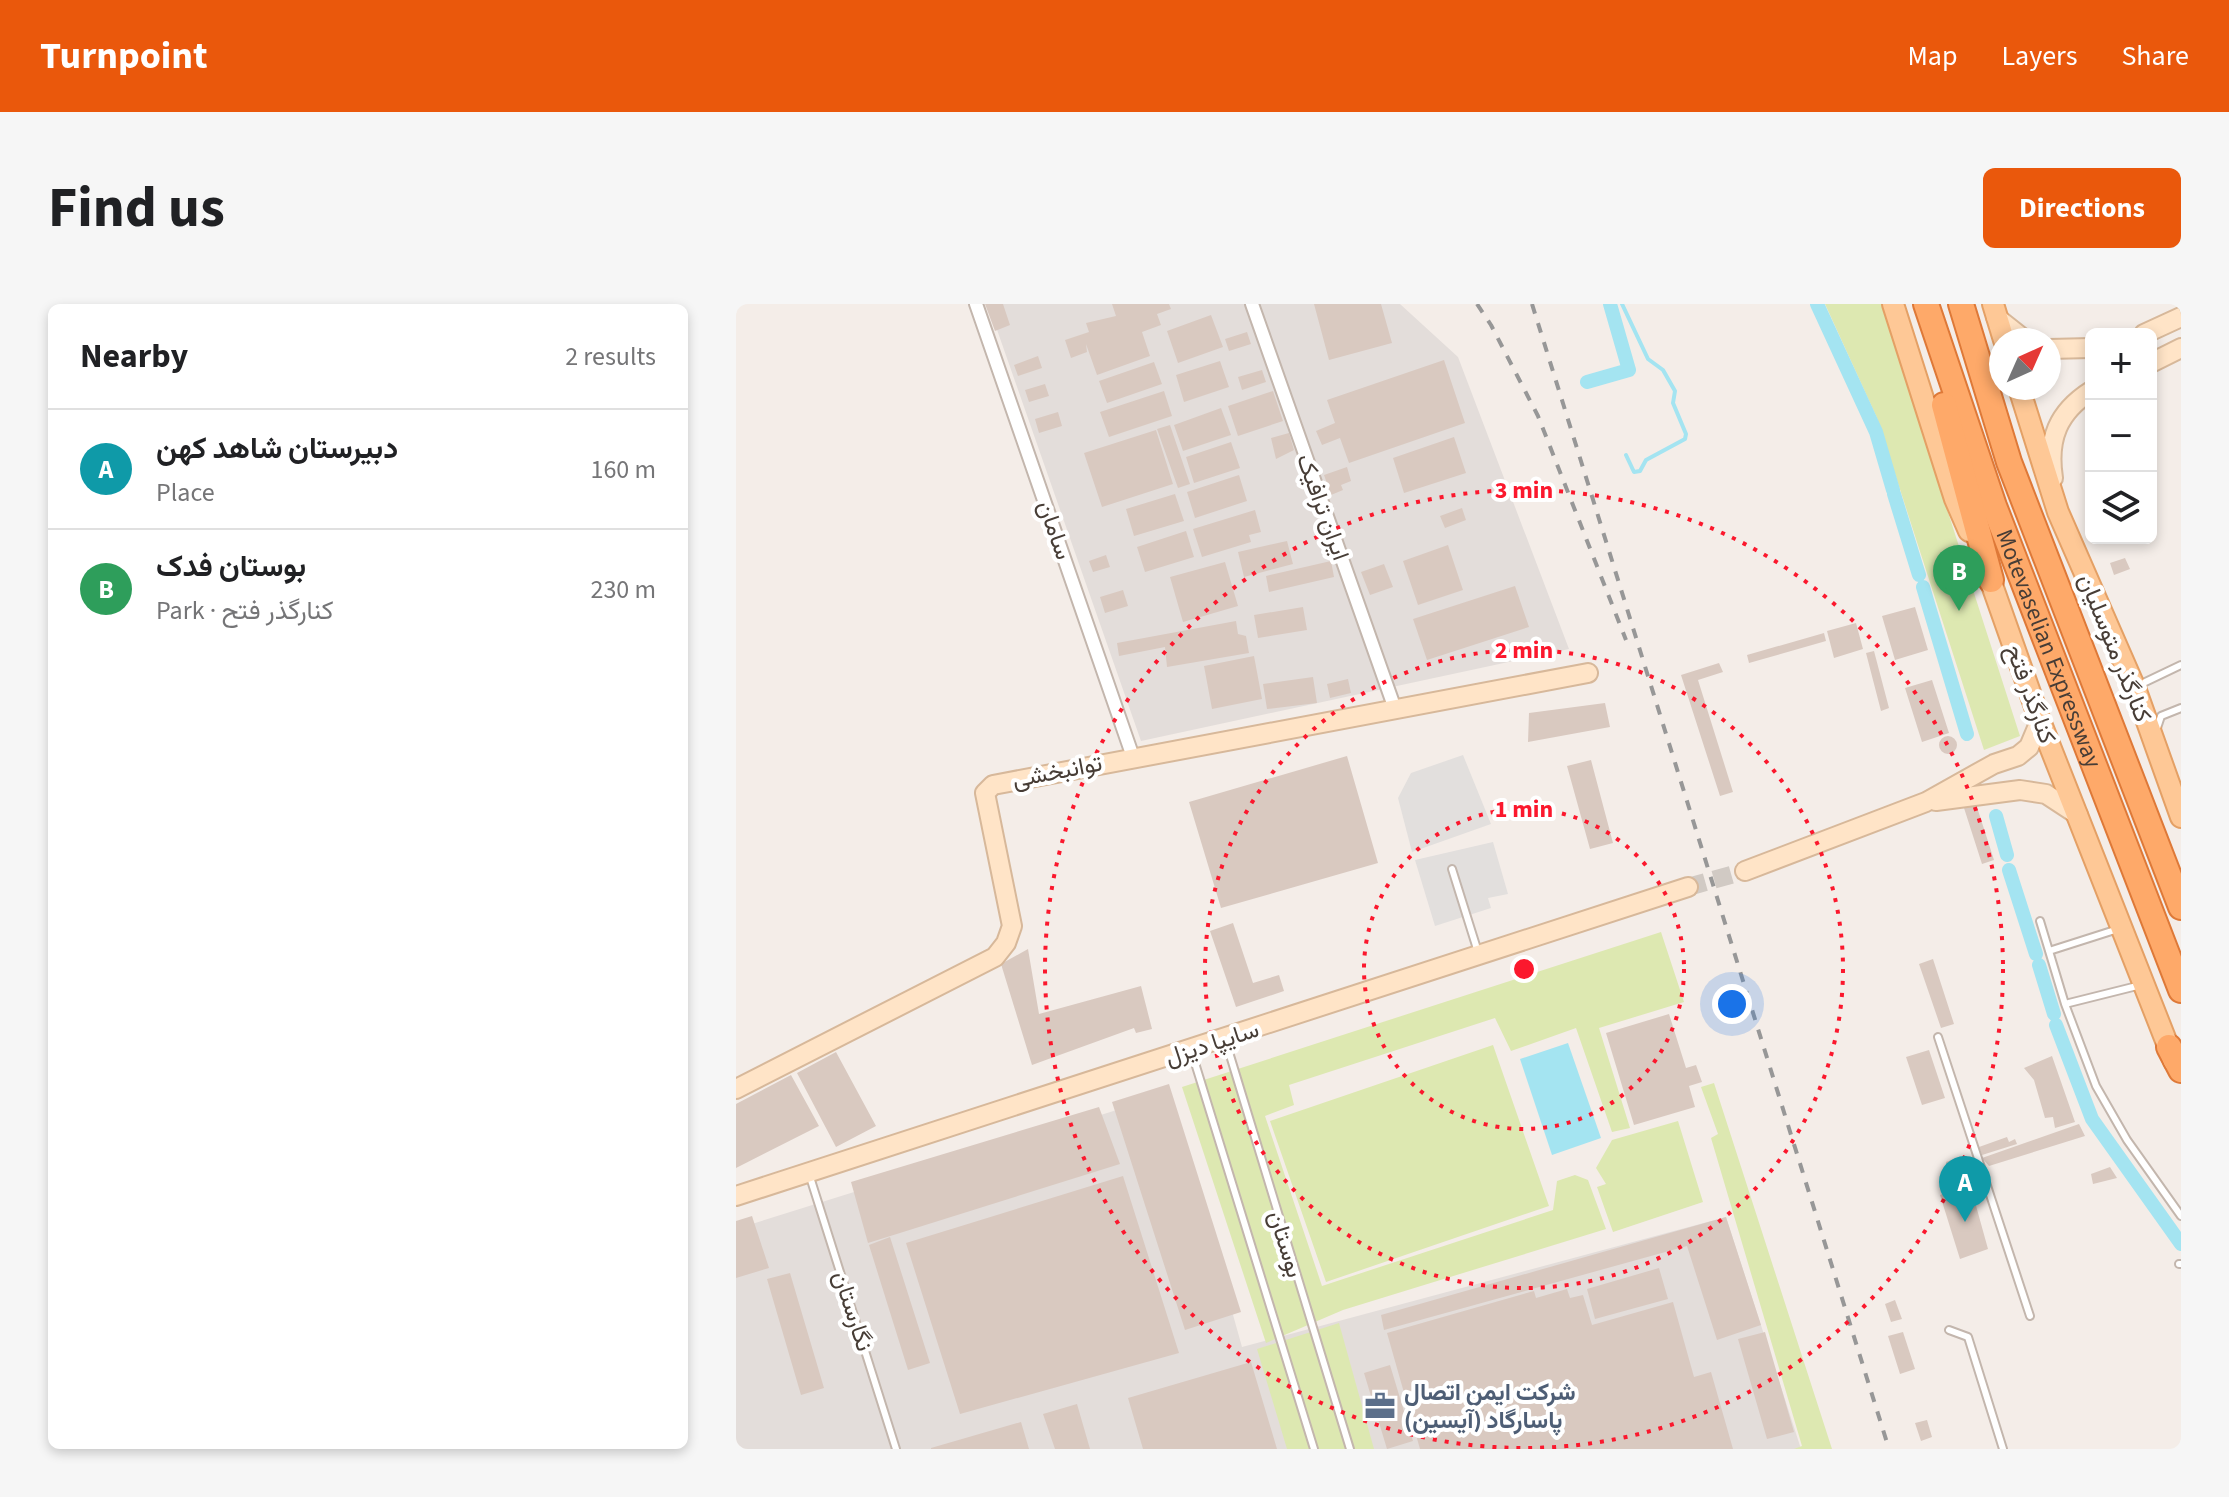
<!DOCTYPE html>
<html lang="en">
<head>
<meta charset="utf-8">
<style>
  body { margin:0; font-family:"Source Sans 3",Vazirmatn,sans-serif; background:#f6f6f6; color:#202124 }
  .controls { position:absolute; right:24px; top:24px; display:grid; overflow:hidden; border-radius:12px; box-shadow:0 4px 12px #0003 }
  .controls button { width:72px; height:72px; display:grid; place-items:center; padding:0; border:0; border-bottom:2px solid #e0e0e0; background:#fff; color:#202124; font:40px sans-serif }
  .compass { position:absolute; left:1253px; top:24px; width:72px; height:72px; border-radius:50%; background:#fff; box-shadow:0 4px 12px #0003; rotate:45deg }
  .you { position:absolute; left:996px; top:700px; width:28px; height:28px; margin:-20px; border:6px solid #fff; border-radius:50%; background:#1a73e8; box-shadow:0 0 0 12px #1a73e833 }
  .badge { display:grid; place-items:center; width:52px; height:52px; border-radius:50%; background:#ea580c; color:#fff; font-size:26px; font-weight:700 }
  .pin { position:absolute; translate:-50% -66px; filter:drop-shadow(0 2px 4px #0008) }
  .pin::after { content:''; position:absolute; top:42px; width:28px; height:24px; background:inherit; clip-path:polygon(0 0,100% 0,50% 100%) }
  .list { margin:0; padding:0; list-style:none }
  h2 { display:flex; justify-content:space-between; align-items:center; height:104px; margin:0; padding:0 32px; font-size:34px }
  h2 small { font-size:26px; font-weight:400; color:#757577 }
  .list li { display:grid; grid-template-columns:52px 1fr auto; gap:24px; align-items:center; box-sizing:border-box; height:120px; padding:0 32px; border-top:2px solid #e0e0e0 }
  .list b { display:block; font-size:30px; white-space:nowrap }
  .list p { margin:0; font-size:26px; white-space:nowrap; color:#757577 }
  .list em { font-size:26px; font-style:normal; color:#757577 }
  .icon { flex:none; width:44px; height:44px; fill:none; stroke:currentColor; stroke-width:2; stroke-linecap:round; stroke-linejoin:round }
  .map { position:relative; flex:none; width:1445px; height:1145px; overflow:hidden; border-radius:12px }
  header { display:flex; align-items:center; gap:48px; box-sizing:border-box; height:112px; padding:0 40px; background:#ea580c; color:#fff }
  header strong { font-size:38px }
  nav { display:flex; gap:44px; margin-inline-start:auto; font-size:28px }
  .intro { display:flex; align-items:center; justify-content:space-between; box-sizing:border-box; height:192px; padding:0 48px }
  h1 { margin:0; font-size:56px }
  .button { padding:20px 36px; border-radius:12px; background:#ea580c; color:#fff; font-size:28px; font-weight:700 }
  main { display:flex; gap:48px; padding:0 48px }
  aside { flex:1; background:#fff; border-radius:12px; box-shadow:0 4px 12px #0003 }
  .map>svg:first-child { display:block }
  .industrial { fill:#e3ddda }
  .green { fill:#dde8b1 }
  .parking { fill:#e2dfdd }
  .water { fill:#a4e4f1 }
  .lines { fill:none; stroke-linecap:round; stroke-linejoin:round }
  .stream { stroke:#a4e4f1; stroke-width:4 }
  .canal { stroke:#a4e4f1; stroke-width:14 }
  .building { fill:#d9c9c0 }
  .secondary-tunnel { stroke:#d1cac4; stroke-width:18; stroke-dasharray:18 9; stroke-linecap:butt }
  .lane-casing { stroke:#c3b6ad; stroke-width:10 }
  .street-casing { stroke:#c3b6ad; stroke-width:16 }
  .secondary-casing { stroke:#d7b89a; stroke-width:22 }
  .primary-casing { stroke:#e4a065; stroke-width:24 }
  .highway-casing { stroke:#de7938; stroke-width:28 }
  .lane { stroke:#fff; stroke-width:6 }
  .street { stroke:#fff; stroke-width:12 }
  .secondary { stroke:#ffe4c7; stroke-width:18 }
  .primary { stroke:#fec896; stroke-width:20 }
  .highway { stroke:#fea969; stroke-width:24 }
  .rail { stroke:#979797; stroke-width:4; stroke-dasharray:10 10; stroke-linecap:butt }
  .ring { fill:none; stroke:#fb182d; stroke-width:4; stroke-dasharray:4 8 }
  .labels { text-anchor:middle; stroke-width:8; stroke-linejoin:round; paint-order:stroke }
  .street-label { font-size:24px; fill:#473d36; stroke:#fff }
  .service-label { font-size:24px; font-weight:bold; fill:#4e5e75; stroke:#fff; text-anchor:start }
  .centre { fill:#fb182d; stroke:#fff; stroke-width:4 }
  .ring-label { font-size:24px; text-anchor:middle; font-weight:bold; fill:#fb182d; stroke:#fff; stroke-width:8; stroke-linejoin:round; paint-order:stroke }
</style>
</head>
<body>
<header>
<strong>Turnpoint</strong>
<nav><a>Map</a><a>Layers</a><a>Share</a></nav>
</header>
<div class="intro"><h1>Find us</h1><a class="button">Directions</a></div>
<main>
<aside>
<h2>Nearby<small>2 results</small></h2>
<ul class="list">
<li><span class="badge" style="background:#0f9aa8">A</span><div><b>دبیرستان شاهد کهن</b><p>Place</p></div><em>160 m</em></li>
<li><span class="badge" style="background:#2e9e5b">B</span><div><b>بوستان فدک</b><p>Park · کنارگذر فتح</p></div><em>230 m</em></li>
</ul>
</aside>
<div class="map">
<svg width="1445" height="1145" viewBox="0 0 1445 1145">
  <rect width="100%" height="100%" fill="#f4ede8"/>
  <path class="industrial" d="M252,0H664L722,53L833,345L405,437Z
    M435,789L506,1043L990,913L1065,1145H0V925Z"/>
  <path class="green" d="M1089,0H1145L1284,432L1248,446L1141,114Z
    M925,628L948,698L863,724L894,824L876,828L840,724L775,747L759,714L553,781L558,801L529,812L586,982L817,906L821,877L839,871L852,876L870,925L607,1006L530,1039L446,783Z
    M757,741L813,902L590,978L534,817Z
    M978,779L1096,1145H1058L1066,1142L975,834L982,830L965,783Z
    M942,817L967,898L877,928L861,883L870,880L860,864L876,836Z
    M603,1019L638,1145H551L521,1045Z"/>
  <path class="parking" d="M727,451L755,520L676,548L662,494L675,469Z
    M757,538L772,590L752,594L755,604L699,622L679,556Z"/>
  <path class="water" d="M832,739L865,834L816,851L784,755Z"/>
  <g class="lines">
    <path class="stream" d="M886,0L912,55L927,66L939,87L937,99L950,130L949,135L910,156L904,167L898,168L890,151"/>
    <path class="canal" d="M1081,0L1140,128L1157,186
      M851,78L893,66L874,0
      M1158,190L1183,271
      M1187,283L1231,430
      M1260,512L1271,551
      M1273,566L1300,650
      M1303,661L1318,710
      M1320,721L1356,815L1445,940"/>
  </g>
  <path class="building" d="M249,0H267L274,21L259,27Z
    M376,0H433L435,5L421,10L425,21L406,28L414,52L361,71L350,40L351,48L335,54L329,36L353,28L350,19L380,12Z
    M578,0H645L656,39L593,56Z
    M475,11L487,43L442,59L431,27Z
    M511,28L515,40L493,47L489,35Z
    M302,52L306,64L282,72L278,61Z
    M708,56L729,119L613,159L604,134L586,141L580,127L599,119L591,96Z
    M484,57L493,83L448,98L440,71Z
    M418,58L426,80L371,99L363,77Z
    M526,66L530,78L506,86L502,73Z
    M309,80L313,92L293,98L289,86Z
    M428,87L436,112L373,133L364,108Z
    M537,87L547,117L502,132L492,102Z
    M485,104L495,131L447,147L438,121Z
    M322,108L326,122L303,129L299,115Z
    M434,121L454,180L442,184L421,125Z
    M420,126L437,180L366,203L348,149Z
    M553,129L558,146L540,155L535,134Z
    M718,133L730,169L668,189L657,154Z
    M495,138L504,164L458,179L450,153Z
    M611,163L615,177L605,181L607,186L595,191L588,171Z
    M503,171L511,197L459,214L451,188Z
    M439,190L448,217L398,232L390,205Z
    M726,204L730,216L709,224L704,212Z
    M519,206L525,228L513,231L515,238L466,253L457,225Z
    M450,227L458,253L409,268L401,243Z
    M551,237L557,260L508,273L502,248Z
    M712,241L727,286L682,301L667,257Z
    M370,251L374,263L357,268L353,257Z
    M1389,254L1394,265L1378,271L1374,259Z
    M595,257L598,273L533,288L530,272Z
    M489,258L502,302L447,318L434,273Z
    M648,260L657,283L634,291L625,268Z
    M779,282L793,323L691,356L677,315Z
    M387,286L392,302L369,309L364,293Z
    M567,303L571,326L522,334L518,311Z
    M1179,303L1192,346L1159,356L1146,312Z
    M500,317L502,330L510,332L513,349L431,363L429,343L383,352L381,339Z
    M1120,319L1127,345L1098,354L1091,327Z
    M1088,329L1090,337L1013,359L1011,351Z
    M1138,347L1153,404L1145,407L1130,349Z
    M518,352L526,395L476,405L468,362Z
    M983,359L987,368L962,376L997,488L984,492L945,371Z
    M577,373L581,399L531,405L527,380Z
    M612,375L615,389L594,394L591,380Z
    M1196,376L1213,429L1186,438L1169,384Z
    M869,399L874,423L792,438L793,409Z
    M1203 441a9 9 0 1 1 18 0a9 9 0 1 1-18 0Z
    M611,452L642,559L485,604L453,498Z
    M855,456L877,539L854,545L831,462Z
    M1240,500L1258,556L1246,560L1228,504Z
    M497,619L517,679L543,671L548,687L500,703L474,627Z
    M292,645L303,710L405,682L416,725L400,729L398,724L296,761L265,660Z
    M1197,655L1218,720L1205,724L1183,660Z
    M933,710L950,764L960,761L966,778L953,782L959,803L898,821L870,729Z
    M1193,746L1209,794L1186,801L1170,753Z
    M100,748L140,822L100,843L61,769Z
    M1316,752L1339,818L1319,824L1317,813L1309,814L1298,776L1288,764Z
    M55,771L83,822L0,864V800Z
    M433,780L505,1008L449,1026L376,798Z
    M363,803L384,860L132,939L115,878Z
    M1343,820L1349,832L1253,862L1246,854Z
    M1271,833L1273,838L1279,835L1281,840L1246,851L1243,843Z
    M1227,852L1231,865L1226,866L1229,875L1216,880L1210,858Z
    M1374,863L1381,874L1357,880L1355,870Z
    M387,872L443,1049L224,1110L170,939Z
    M1234,880L1252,945L1224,955L1204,891Z
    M16,912L33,964L0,974V917Z
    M990,913L1025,1021L981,1036L951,942L648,1026L645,1011Z
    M154,933L194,1059L172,1066L133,941Z
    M923,964L932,995L859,1015L851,985Z
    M54,969L88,1084L65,1091L31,975Z
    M831,985L834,994L847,991L856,1021L937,998L958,1073L975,1068L997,1145H684L651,1029L798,987L800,994Z
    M1159,996L1166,1015L1155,1018L1149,1000Z
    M1029,1028L1058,1128L1031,1135L1002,1035Z
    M1167,1028L1179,1065L1164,1070L1152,1032Z
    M515,1058L541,1145H407L392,1094Z
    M654,1061L677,1137L651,1145L628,1069Z
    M341,1100L354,1145H319L307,1110Z
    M1191,1116L1196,1133L1185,1137L1179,1119Z
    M285,1118L293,1145H195V1144Z"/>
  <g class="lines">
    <path class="secondary-tunnel" d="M952,583L1009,567"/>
    <g class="lane-casing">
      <path id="lane" d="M1401,382L1445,361
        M1420,427L1425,412L1445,404
        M716,565L742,648
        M1304,617L1329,700
        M1313,647L1382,625
        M1405,681L1329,700L1360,782L1391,836L1445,912
        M1202,733L1294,1012
        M489,735L614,1145
        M455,746L578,1145
        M74,873L160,1145
        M1443,960H1445
        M1213,1026L1232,1033L1267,1145"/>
    </g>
    <g class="street-casing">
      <path id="street" d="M240,0L397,453
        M516,0L659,405"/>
    </g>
    <g class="secondary-casing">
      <path id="secondary" d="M1260,13L1289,36
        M1408,30L1445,13
        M1313,45L1355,44
        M1415,59L1445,44
        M1317,174C1311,135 1322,108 1355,87
        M1200,497L1284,486L1310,490L1342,511
        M1009,567L1190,498L1258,460L1282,452L1293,443L1304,417
        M0,785L259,653L270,639L276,622L249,489L257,481L852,369
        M0,892L952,583"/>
    </g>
    <g class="primary-casing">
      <path id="primary" d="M1157,0L1219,195L1233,227
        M1257,0L1268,36
        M1283,84L1322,208L1399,384L1445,513
        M1250,264L1304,417L1438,757"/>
    </g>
    <g class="highway-casing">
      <g id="highway">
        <path id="s1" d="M1190,0L1258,202L1445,686"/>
        <path d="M1225,0L1273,158L1445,603"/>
        <path d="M1208,101L1255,276"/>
        <path d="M1433,743L1445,766"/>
      </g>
    </g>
    <use href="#lane" class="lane"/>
    <use href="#street" class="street"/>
    <use href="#secondary" class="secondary"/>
    <use href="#primary" class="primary"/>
    <use href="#highway" class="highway"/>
    <path class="rail" d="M741,0L755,21L802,112L890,336
      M796,0L1153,1145"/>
  </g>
  <g class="ring">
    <circle cx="788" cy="665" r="160"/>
    <circle cx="788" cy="665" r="319"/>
    <circle cx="788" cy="665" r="479"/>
  </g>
  <defs>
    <g id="office-bare" transform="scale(2.4)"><path d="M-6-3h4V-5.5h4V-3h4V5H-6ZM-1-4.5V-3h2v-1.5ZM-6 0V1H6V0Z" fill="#5c6f8a" stroke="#fff" stroke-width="2.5" paint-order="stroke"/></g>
  </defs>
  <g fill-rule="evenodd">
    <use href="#office-bare" x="644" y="1102"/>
  </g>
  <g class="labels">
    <g class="street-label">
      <text transform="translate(587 203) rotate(70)" y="8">ایران ترافیک</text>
      <text transform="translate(319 226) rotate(71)" y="8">سامان</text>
      <text transform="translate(1379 344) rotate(68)" y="8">کنارگذر متوسلیان</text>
      <text dy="8" stroke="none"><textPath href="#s1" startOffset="366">Motevaselian Expressway</textPath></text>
      <text transform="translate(1295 390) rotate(70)" y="8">کنارگذر فتح</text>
      <text transform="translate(321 467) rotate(-11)" y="8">توانبخشی</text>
      <text transform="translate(476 739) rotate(-18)" y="8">سایپا دیزل</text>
      <text transform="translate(550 940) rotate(73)" y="8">بوستان</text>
      <text transform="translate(117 1007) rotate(72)" y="8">نگارستان</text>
    </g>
    <g class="service-label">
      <text x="668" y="1096">شرکت ایمن اتصال<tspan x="668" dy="28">پاسارگاد (آیسین)</tspan></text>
    </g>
  </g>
  <circle cx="788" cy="665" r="12" class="centre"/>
  <g class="ring-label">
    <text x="788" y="194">3 min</text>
    <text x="788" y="354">2 min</text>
    <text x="788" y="513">1 min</text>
  </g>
</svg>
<div class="controls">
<button>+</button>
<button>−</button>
<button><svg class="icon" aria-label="layers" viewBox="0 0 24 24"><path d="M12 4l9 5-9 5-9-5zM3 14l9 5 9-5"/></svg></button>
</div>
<svg class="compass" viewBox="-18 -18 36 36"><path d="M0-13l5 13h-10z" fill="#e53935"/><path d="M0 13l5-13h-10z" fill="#757577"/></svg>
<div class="you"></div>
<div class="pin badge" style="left:1229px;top:918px;background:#0f9aa8">A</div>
<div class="pin badge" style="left:1223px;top:307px;background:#2e9e5b">B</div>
</div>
</main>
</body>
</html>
